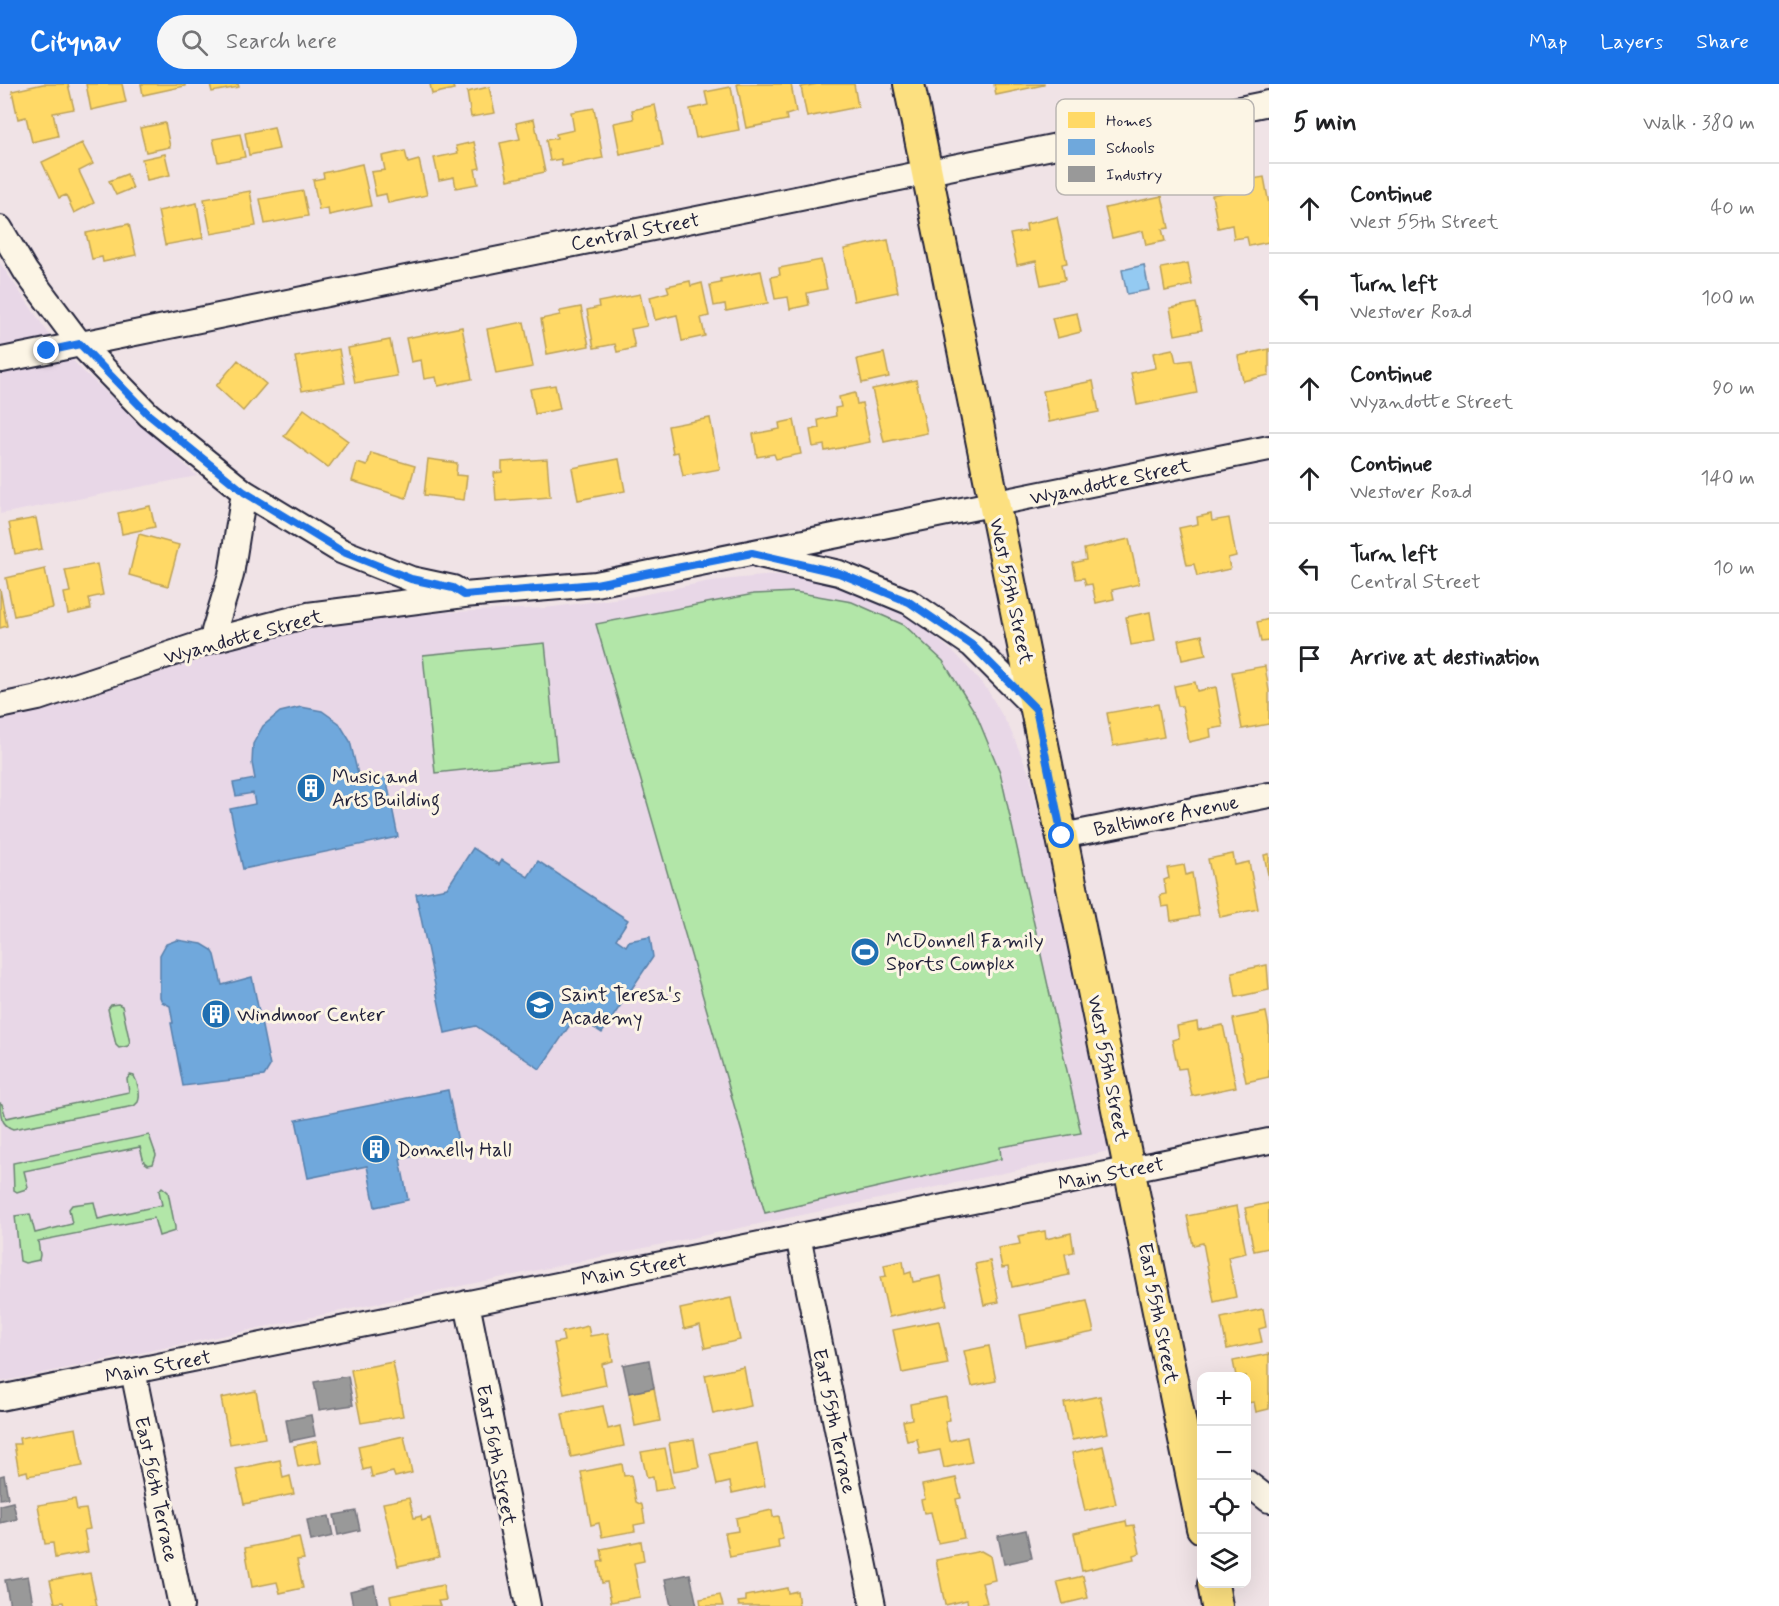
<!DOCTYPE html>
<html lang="en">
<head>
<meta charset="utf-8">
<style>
  body { margin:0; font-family:Mynerve,sans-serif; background:#f6f6f6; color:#202124 }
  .controls { position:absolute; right:18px; bottom:18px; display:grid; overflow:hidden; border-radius:12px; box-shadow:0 6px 24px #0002 }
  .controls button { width:54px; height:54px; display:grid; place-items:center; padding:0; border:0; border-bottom:2px solid #e0e0e0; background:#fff; color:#202124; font:30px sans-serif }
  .stop { position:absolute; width:18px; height:18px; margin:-14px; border:4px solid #1a73e8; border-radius:50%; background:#fff }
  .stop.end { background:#1a73e8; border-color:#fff; box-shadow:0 2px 6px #0008 }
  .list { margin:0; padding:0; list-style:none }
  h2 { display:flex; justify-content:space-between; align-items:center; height:78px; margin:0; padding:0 24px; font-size:26px }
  h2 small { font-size:20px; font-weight:400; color:#757577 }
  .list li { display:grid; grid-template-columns:39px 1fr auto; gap:18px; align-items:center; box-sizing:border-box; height:90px; padding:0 24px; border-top:2px solid #e0e0e0 }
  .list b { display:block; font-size:22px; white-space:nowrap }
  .list p { margin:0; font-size:20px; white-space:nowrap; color:#757577 }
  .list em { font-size:20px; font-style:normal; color:#757577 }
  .icon { flex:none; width:33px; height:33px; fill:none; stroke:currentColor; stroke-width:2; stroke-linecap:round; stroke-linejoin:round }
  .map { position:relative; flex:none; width:1269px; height:1522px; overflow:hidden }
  header { display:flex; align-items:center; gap:36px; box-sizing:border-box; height:84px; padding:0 30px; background:#1a73e8; color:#fff }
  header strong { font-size:28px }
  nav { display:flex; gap:33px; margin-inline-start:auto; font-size:21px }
  .search { width:420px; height:54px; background:#f6f6f6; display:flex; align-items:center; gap:15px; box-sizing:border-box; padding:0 21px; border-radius:33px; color:#757577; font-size:22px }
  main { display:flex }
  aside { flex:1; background:#fff }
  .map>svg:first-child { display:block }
  .built { fill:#e8d7e7 }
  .green { fill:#b2e6a8; stroke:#6a8472; stroke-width:1.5 }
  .water { fill:#94caf2; stroke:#6687a9; stroke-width:1.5 }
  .homes { fill:#ffd966; stroke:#bda259; stroke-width:1.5 }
  .schools { fill:#6fa8dc; stroke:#5880ac; stroke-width:1.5 }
  .industry { fill:#999; stroke:#75757d; stroke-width:1.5 }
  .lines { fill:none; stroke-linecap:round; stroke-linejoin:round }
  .minor-casing { stroke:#22223b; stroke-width:28 }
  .major-casing { stroke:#22223b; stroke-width:34 }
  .minor { stroke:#fcf5e5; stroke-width:24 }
  .major { stroke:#fce080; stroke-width:30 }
  .route { stroke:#1a73e8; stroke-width:8 }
  .labels { text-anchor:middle; stroke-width:6; stroke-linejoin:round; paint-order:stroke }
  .street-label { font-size:20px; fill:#22223b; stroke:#fcf5e5 }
  .poi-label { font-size:20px; fill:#22223b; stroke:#fcf5e5; text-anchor:start }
  .key { fill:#fcf5e5; stroke:#bbb6b2; stroke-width:1.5 }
  .key-label { font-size:16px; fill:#22223b }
</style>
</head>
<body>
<header>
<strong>Citynav</strong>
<div class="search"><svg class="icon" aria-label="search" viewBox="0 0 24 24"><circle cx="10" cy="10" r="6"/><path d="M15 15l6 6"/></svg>Search here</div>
<nav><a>Map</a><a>Layers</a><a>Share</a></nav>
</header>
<main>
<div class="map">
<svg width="1269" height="1522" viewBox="0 0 1269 1522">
  <rect width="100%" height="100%" fill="#f0e3e6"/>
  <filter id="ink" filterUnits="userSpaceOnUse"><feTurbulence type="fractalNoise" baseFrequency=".0167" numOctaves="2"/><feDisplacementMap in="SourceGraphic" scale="12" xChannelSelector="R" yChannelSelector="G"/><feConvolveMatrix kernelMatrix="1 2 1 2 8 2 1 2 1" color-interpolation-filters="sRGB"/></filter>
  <g filter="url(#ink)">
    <path class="built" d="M0,179L51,253L83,287L197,392L0,430Z
      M775,491L825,497L855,506L886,520L917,539L957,571L987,605L1010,645L1030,691L1050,779L1109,1067L0,1298V633L53,623L260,556L342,540L427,529L545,524L636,512L710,497Z"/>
    <path class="green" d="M795,508L852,518L904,541L943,577L976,630L1000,688L1081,1049L1000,1063L1001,1075L765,1129L596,540L754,510Z
      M545,559L557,676L435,689L423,571Z
      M118,920L122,922L130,959L128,962L119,964L116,961L108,925L111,921Z
      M130,991L134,992C138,999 141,1011 138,1018L134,1022L13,1045C1,1041 0,1030 0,1019L2,1020L6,1034L129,1008L127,995Z
      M149,1051L156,1071L153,1080L148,1081L144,1078L140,1063L24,1087L28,1103L26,1105L17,1108L14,1106L13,1079Z
      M162,1103L168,1108L175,1143V1147L159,1152L154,1134L38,1157L40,1171L39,1176L25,1179L20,1177L15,1132L30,1130L35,1149L72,1140L69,1125L72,1121L94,1118L98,1135L162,1121L159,1107Z"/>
    <path class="water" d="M1144,181L1149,206L1127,210L1122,186Z"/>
    <path class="homes" d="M43,0H68L74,25L53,29L58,52L32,58L26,33L18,35L12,7Z
      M86,0H122L126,18L91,26Z
      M141,0H185V2L143,11Z
      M210,0H238L239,3L212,8Z
      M430,0H452L454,5L432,10Z
      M737,0H791L796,28L786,31L787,36L746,44Z
      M818,0H854L858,23L807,33L801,3Z
      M994,0H1044V1L996,11Z
      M489,3L495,29L471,33L467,8Z
      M731,3L739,46L696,54L690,25L708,21L705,8Z
      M655,21L663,61L620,70L614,39L634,35L632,26Z
      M594,24L603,74L562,82L561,75L550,77L546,56L557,54L556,50L574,46L571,28Z
      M534,35L545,88L508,96L500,59L520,55L516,39Z
      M165,39L170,63L146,68L140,44Z
      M274,43L279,65L249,71L245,49Z
      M240,50L245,73L218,78L213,55Z
      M474,58L480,84L475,85L478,100L456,104L454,93L439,96L434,74L458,69L456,62Z
      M82,59L93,80L79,87L94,119L74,129L66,111L59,114L42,78Z
      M405,67L408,79L419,76L427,111L388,119L386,110L376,112L371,88L385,86L382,72Z
      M165,70L170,91L147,96L142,75Z
      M362,80L371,122L329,131L328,124L319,126L313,96L324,94L323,89Z
      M127,90L133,104L116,111L109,97Z
      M1264,93L1269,120V158L1249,162L1247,153L1234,155L1232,141L1218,144L1212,111L1236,106L1235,98Z
      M250,107L256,142L211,150L204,115Z
      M303,107L308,132L265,140L260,115Z
      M1162,112L1169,144L1162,145L1165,157L1146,161L1143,147L1112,154L1105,124Z
      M197,119L203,154L165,161L158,127Z
      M1057,133L1067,179L1062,180L1065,196L1041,201L1036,177L1017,181L1010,150L1027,147L1026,140Z
      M129,140L136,171L103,178L102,173L92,175L86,149Z
      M888,156L898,208L854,217L844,165Z
      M821,176L827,205L807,209L809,221L790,225L788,213L775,215L771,193L780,191L779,184Z
      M1188,179L1192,201L1165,207L1161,184Z
      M761,187L768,219L726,227L725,220L714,222L710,201L721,199L720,195Z
      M690,197L691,202L702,199L709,232L701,234L705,252L682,257L677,231L655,236L650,213L669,208L667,202Z
      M640,210L647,242L631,245L635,264L617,268L615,260L594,264L587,226L599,223L598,218Z
      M1196,219L1202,246L1175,251L1170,224Z
      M581,223L589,262L547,270L541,235L560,231V227Z
      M1077,229L1081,248L1057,254L1052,234Z
      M524,238L533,283L496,290L487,245Z
      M462,243L472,295L438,302L436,293L424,295L421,276L411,278L406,254Z
      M390,256L397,292L355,299L348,264Z
      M339,265L345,299L302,307L295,273Z
      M1173,265L1176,278L1191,276L1197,309L1137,321L1131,289L1156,284L1153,269Z
      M1269,265V291L1243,297L1238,272Z
      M884,269L889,293L862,299L857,275Z
      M238,276L266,300L243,327L216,302Z
      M916,296L927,349L884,358L872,305Z
      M1093,297L1099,328L1049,338L1043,307Z
      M555,301L560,325L535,330L530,305Z
      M855,309L857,320L862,319L870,358L825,367L824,361L813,363L810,346L819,344L818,336L836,332L835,324L841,323L839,313Z
      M304,325L348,357L328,384L284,352Z
      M710,334L720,385L683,392L678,368L673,369L668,342Z
      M794,336L801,370L776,375L774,370L757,373L753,350L780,345L779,339Z
      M371,369L415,382L406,414L352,397L357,379L367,382Z
      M428,375L457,379L456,391L467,392L464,416L424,411Z
      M547,375L550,413L496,417L494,389L502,388V378Z
      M619,375L625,407L578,416L572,384Z
      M150,422L155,443L122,450L118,429Z
      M1211,430L1212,437L1229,434L1236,472L1228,474L1230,485L1197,492L1194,480L1187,481L1179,444L1198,440L1197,433Z
      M36,434L42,465L15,470L9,439Z
      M139,450L179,461L168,502L129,491Z
      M1129,455L1139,500L1112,506L1114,515L1096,519L1092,500L1086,501L1084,494L1076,495L1073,479L1086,476L1084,465Z
      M97,480L103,511L89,514L91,525L68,530L64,509L70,508L65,486Z
      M45,485L53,524L14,532L6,494Z
      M0,505L7,542L0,544Z
      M1150,528L1155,557L1131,561L1126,533Z
      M1269,535V557L1261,558L1257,538Z
      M1202,551L1206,571L1182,576L1178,556Z
      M1265,582L1269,607V640L1242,645L1232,588Z
      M1195,598L1197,607L1216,603L1223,643L1210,645L1211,653L1189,658L1182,622H1178L1174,602Z
      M1158,620L1164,653L1113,662L1107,629Z
      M1233,770L1235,781L1249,778L1258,825L1220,833L1208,775Z
      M1269,770V795L1264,771Z
      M1184,781L1186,791L1192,789L1199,832L1171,837L1169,822L1162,823L1160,811L1166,810L1164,796L1169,794L1167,784Z
      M1267,881L1269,906L1236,913L1232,888Z
      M1266,928L1269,943V993L1246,998L1233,935Z
      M1197,938L1198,946L1223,941L1236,1003L1192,1012L1186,984L1178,985L1172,956L1179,954L1177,942Z
      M1269,1119V1164L1254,1167L1245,1124Z
      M1237,1122L1246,1169L1228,1173L1236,1213L1214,1218L1203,1159L1193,1161L1187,1132Z
      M1045,1147L1046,1155L1071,1149L1074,1168L1065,1170L1069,1191L1012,1203L1008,1183L1002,1184L998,1164L1020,1160L1018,1152Z
      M903,1177L905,1190L911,1188L913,1198L941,1192L947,1221L889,1233L880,1193L886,1192L884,1181Z
      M990,1177L999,1218L984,1221L975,1180Z
      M731,1214L740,1256L705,1264L700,1241L684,1245L680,1225Z
      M1087,1217L1094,1248L1026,1262L1020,1231Z
      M1263,1225L1266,1243L1259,1245L1262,1258L1227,1265L1221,1234Z
      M939,1237L948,1280L902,1289L893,1246Z
      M588,1242L590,1252L608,1249L613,1277L602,1280L606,1301L564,1310L554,1259L564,1257L562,1248Z
      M989,1262L996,1297L972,1302L964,1267Z
      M1269,1270V1325L1256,1328L1254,1318L1246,1319V1292H1236L1233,1277Z
      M393,1278L403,1332L361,1339L351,1286Z
      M744,1283L751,1322L713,1330L705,1291Z
      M654,1304L660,1337L635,1342L629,1309Z
      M256,1307L265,1354L230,1360L221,1314Z
      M1100,1312L1108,1349L1072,1356L1064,1319Z
      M946,1313L950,1336L945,1337L949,1357L967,1353L972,1378L944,1384L940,1366L920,1370L917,1355L907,1357L903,1337L912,1335L910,1320Z
      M603,1322L608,1345L620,1342L624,1362L571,1373L562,1330Z
      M76,1344L83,1382L28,1392L27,1387L19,1389L14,1360H20L19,1354Z
      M404,1352L412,1389L395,1393L393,1388L372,1393L370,1384L363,1386L358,1362Z
      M694,1355L699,1383L674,1387L669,1359Z
      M317,1357L321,1379L298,1383L294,1362Z
      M757,1359L765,1402L732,1409L730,1398L717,1401L710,1369Z
      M1103,1362L1116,1420L1085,1427L1072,1369Z
      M665,1364L673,1404L655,1407L653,1393L647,1394L641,1368Z
      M280,1376L283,1394L290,1392L294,1410L244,1420L236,1385Z
      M622,1380L624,1392L631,1391L636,1418L642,1421L645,1439L634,1441L635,1447L602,1453L599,1439L591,1441L581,1388Z
      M956,1394L961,1414L956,1415L964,1454L938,1459L931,1428L924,1429L921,1416L925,1415L922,1401Z
      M409,1414L414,1434L421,1432L422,1437L430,1434L439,1473L398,1482L383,1419Z
      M75,1415L77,1426L86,1425L90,1445L84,1446L88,1468L55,1474L53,1459L45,1460L38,1421Z
      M772,1426L773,1433L779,1432L783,1455L778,1456L779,1464L730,1473L725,1449L738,1447L736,1434Z
      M1126,1437L1127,1442L1134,1441L1140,1469L1133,1471L1134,1475L1082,1487L1074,1449Z
      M299,1453L304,1475L297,1476L303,1504L280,1509L277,1498L252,1503L245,1464Z
      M641,1457L644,1477L634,1479L640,1513L611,1518L607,1498L602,1499L598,1478L603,1477L601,1465Z
      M981,1467L990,1472L995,1496L982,1499L987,1519L968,1522L967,1516L945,1521L936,1476Z
      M90,1489L97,1522H64L63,1518L55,1519L50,1496Z
      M1083,1492L1088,1514L1063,1520L1057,1498Z
      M443,1501L446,1516L438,1517L440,1522H392L390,1512Z
      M787,1504L788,1509L797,1507L799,1522H739L738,1518L746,1517V1512Z
      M720,1511L723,1522H701L700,1515Z"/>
    <path class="schools" d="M301,623L322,627L339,639L350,657L360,699L386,693L398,753L243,785L230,725L255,720L253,709L236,712L233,699L255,695L252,679L253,660L263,642L280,628Z
      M473,764L499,781L502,776L528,793L538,777L628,836L616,855L626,862L629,857L650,853L653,873L602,949L576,932L540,985L476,942L445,949L416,810L447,804Z
      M177,856L202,860L212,866L215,871L222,901L252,893L270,982L264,992L183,1002L171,939H173L170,922L162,918L160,913V871L166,860Z
      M448,1006L459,1063L400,1075L408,1116L375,1123L367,1082L308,1094L296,1036Z"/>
    <path class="industry" d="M649,1276L654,1304L629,1309L623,1281Z
      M348,1292L353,1321L319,1326L314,1298Z
      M311,1331L315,1352L290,1357L286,1336Z
      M4,1391L8,1414L0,1415V1392Z
      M13,1418L17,1435L0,1439V1421Z
      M356,1427L360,1446L338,1451L334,1431Z
      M329,1432L333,1452L311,1457L307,1436Z
      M1026,1446L1032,1474L1004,1480L998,1452Z
      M690,1490L697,1522H671L665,1495Z
      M28,1492L33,1520L10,1522L5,1496Z
      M374,1501L378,1522H353L350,1507Z"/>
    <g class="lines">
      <g class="minor-casing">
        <path id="minor" d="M0,144L26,188L80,260L149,331L244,408L231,491L214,547L216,555
          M2,276L1269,19
          M244,408L341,467L411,495L453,504L460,508
          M759,471L839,489L909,518L972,561L1036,625
          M0,622L38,614L216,555L308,531L464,511L596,500L1269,364
          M1062,752L1269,711
          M798,1152L873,1522
          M467,1219L528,1522
          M133,1287L181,1522
          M0,1314L1269,1057
          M1246,1398L1269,1416"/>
      </g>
      <g class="major-casing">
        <path id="major" d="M909,0L1202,1444
          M1213,1500L1217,1522"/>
      </g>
      <use href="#minor" class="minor"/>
      <use href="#major" class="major"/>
    </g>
  </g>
  <g class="lines" filter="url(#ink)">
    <path class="route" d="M47,267L80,260L149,331L244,408L341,467L411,495L453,504L464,511L596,500L752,469L839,489L909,518L972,561L1036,625L1062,752"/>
  </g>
  <defs>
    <g id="building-disc" transform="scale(1.5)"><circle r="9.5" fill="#1f6fb2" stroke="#fcf5e5"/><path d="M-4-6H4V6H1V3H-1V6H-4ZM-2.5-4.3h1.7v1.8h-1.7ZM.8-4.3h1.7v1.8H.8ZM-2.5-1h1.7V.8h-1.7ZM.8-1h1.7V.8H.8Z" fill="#fff"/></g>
    <g id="stadium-disc" transform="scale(1.5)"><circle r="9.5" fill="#1f6fb2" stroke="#fcf5e5"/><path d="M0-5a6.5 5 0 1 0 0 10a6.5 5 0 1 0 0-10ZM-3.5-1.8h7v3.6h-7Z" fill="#fff"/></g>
    <g id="school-disc" transform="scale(1.5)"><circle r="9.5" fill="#1f6fb2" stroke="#fcf5e5"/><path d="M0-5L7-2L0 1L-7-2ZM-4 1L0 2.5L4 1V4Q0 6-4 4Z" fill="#fff"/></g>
  </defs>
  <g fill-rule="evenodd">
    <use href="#building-disc" x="311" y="704"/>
    <use href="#stadium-disc" x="865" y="868"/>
    <use href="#school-disc" x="540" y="921"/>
    <use href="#building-disc" x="216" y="930"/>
    <use href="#building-disc" x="376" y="1065"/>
  </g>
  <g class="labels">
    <g class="street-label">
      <text transform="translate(635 147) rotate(-11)" y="7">Central Street</text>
      <text transform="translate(1110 397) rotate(-12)" y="7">Wyandotte Street</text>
      <text transform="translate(1012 507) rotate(78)" y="7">West 55th Street</text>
      <text transform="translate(243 552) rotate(-15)" y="7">Wyandotte Street</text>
      <text transform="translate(1166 731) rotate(-11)" y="7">Baltimore Avenue</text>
      <text transform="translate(1109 984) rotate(79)" y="7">West 55th Street</text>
      <text transform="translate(1111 1089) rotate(-11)" y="7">Main Street</text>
      <text transform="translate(634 1185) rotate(-11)" y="7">Main Street</text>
      <text transform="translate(1159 1229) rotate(79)" y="7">East 55th Street</text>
      <text transform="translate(158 1282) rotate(-11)" y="7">Main Street</text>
      <text transform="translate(835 1337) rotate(78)" y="7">East 55th Terrace</text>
      <text transform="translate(497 1371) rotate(79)" y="7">East 56th Street</text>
      <text transform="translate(157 1405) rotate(78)" y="7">East 56th Terrace</text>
    </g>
    <g class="poi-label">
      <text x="332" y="699">Music and<tspan x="332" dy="23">Arts Building</tspan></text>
      <text x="886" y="863">McDonnell Family<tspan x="886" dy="23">Sports Complex</tspan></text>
      <text x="561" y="917">Saint Teresa's<tspan x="561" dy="23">Academy</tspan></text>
      <text x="237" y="937">Windmoor Center</text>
      <text x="397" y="1072">Donnelly Hall</text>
    </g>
  </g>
  <rect x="1056" y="15" width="198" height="96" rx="9" class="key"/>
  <rect x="1068" y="28" width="27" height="16" fill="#ffd966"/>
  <rect x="1068" y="55" width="27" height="16" fill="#6fa8dc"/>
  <rect x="1068" y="82" width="27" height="16" fill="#999"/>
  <g class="key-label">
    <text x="1106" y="42">Homes</text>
    <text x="1106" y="69">Schools</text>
    <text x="1106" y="96">Industry</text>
  </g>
</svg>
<div class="controls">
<button>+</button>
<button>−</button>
<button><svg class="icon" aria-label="locate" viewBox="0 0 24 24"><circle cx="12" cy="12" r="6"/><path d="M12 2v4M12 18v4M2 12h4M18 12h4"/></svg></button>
<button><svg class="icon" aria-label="layers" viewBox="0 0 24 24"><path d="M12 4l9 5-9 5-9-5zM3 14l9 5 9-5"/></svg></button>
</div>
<div class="stop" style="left:1062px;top:752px"></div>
<div class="stop end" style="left:47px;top:267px"></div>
</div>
<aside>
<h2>5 min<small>Walk · 380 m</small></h2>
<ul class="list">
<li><svg class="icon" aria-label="ahead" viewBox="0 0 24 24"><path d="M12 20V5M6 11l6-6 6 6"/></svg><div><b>Continue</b><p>West 55th Street</p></div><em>40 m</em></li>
<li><svg class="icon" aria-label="left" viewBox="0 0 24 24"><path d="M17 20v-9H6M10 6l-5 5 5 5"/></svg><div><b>Turn left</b><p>Westover Road</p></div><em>100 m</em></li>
<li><svg class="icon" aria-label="ahead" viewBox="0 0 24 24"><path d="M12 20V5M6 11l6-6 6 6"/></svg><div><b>Continue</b><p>Wyandotte Street</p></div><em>90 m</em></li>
<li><svg class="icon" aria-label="ahead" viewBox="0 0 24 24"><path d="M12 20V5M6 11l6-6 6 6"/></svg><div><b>Continue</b><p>Westover Road</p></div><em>140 m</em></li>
<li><svg class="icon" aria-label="left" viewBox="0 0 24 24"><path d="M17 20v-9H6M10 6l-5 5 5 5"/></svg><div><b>Turn left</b><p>Central Street</p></div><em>10 m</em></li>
<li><svg class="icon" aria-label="arrive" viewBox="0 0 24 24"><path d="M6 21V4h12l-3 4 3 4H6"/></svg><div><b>Arrive at destination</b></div></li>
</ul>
</aside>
</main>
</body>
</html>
